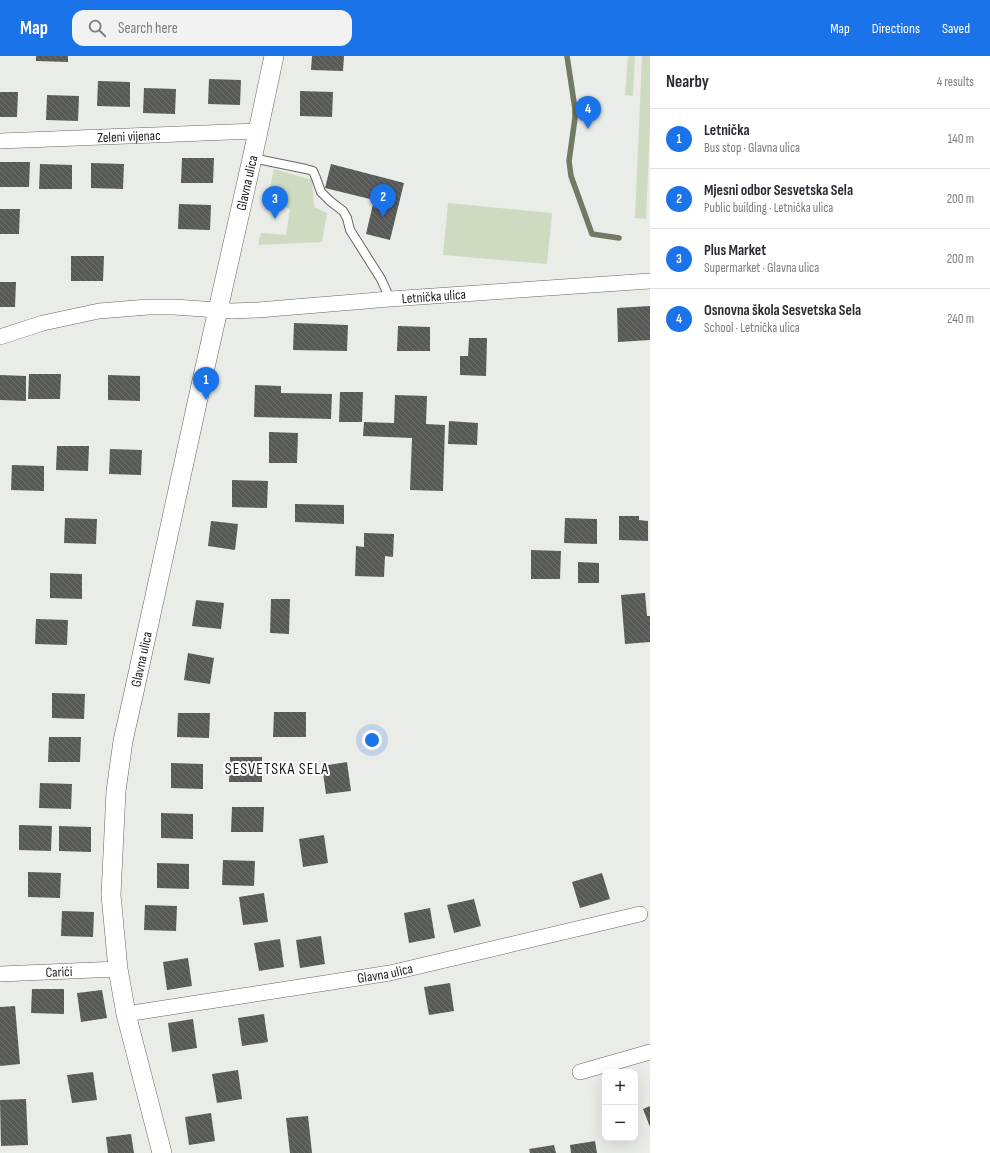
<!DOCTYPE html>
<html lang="en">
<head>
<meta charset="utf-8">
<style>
  body { margin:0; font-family:"Sofia Sans Condensed",sans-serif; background:#f2f2f3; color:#2b2b33 }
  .controls { position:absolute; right:12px; bottom:12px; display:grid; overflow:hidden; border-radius:8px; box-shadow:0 4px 16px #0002 }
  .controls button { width:36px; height:36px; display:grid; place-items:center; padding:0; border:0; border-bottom:1px solid #e1e1e2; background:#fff; color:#2b2b33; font:20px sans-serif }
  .you { position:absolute; left:372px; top:684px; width:14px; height:14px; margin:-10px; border:3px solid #fff; border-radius:50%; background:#1a73e8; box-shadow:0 0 0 6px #1a73e833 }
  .badge { display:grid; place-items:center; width:26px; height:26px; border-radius:50%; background:#1a73e8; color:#fff; font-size:13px; font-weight:700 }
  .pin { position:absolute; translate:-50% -33px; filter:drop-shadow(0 1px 2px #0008) }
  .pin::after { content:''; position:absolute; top:21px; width:14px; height:12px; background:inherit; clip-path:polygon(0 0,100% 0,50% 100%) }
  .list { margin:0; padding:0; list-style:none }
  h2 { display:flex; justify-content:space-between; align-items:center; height:52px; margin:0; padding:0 16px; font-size:17px }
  h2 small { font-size:13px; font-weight:400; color:#7c7c81 }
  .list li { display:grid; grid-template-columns:26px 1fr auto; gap:12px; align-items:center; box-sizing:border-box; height:60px; padding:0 16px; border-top:1px solid #e1e1e2 }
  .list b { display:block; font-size:15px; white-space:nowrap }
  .list p { margin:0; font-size:13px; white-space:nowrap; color:#7c7c81 }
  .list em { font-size:13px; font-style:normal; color:#7c7c81 }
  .icon { flex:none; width:22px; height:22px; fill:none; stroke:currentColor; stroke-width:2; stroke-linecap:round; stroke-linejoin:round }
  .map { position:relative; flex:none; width:650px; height:1097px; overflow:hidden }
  header { display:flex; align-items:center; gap:24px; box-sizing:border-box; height:56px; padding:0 20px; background:#1a73e8; color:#fff }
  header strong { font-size:19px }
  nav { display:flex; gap:22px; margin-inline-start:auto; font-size:14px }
  .search { width:280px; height:36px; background:#f2f2f3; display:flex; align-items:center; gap:10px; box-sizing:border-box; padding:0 14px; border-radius:12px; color:#7c7c81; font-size:15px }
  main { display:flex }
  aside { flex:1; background:#fff }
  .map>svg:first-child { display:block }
  .park { fill:#cfdbc1 }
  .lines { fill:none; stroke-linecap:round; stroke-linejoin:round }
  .stream { stroke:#707a64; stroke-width:5.5 }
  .building { fill:url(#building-back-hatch) }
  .service-casing { stroke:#656663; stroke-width:10 }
  .minor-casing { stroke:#656663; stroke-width:16 }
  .tertiary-casing { stroke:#656663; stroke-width:20 }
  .service { stroke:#fff; stroke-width:8 }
  .minor { stroke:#fff; stroke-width:15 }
  .tertiary { stroke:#fff; stroke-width:19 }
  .labels { text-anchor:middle; stroke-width:4; stroke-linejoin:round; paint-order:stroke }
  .street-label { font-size:14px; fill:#1b1c1b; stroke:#fff }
  .quarter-label { font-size:16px; letter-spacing:1px; fill:#1b1c1b; stroke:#fff }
</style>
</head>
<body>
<header>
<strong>Map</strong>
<div class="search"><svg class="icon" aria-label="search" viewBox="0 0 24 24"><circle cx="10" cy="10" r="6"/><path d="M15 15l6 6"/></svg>Search here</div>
<nav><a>Map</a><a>Directions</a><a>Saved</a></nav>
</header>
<main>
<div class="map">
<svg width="650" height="1097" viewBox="0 0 650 1097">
  <defs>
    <pattern id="building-back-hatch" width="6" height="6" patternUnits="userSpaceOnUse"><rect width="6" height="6" fill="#585a57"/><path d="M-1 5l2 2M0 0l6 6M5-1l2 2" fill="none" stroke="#717270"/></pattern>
  </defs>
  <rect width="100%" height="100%" fill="#eaece8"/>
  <path class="park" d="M628,0H635L633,40L625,39Z
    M642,0H650V70L646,163L635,162Z
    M274,113L312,124L314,151L327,157L322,186L258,189L261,177L286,179L290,153L267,145Z
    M448,147L552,157L547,208L443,199Z"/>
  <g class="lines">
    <path class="stream" d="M567,0L575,53V62L569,105L571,120L592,178L619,182"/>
  </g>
  <path class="building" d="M36,0H68V6L36,5Z
    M312,0H344L343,15L311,14Z
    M209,23L241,24L240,49L208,48Z
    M98,25L130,26V51L97,50Z
    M144,32L176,33L175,58L143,57Z
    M300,35L333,36L332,61L300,60Z
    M0,36H18L17,61H0Z
    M47,39L79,40L78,65L46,64Z
    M182,102H214L213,127H181Z
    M0,106H30L29,131H0Z
    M91,107L124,108L123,133L91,132Z
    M40,108L72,109V133H39Z
    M331,108L404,127L390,184L366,178L374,144L325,132Z
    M179,148L211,149L210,174L178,173Z
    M0,153H20L19,178H0Z
    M71,200H104L103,225H71Z
    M0,226H16L15,251H0Z
    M650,250V284L618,286L617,252Z
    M294,267L348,269L347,295L293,294Z
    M398,270L430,271V295H397Z
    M469,282H487L486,320L460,319V300H468Z
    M29,318H61L60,343H28Z
    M0,319L26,320V345L0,344Z
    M108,319L140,320V345L108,344Z
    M255,329L281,330V337L332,338L331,363L254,361Z
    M340,336H363L362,366H339Z
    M395,339L427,340L426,368L445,369L443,435L410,434L412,382L363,380L364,366L394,367Z
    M449,365L478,367L477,389L448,388Z
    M269,376L298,377L297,407H269Z
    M57,390H89L88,415L56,414Z
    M110,393L142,394L141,419L109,418Z
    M12,409L44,410V435L11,434Z
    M232,424L268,425L267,452L232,451Z
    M295,448L344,449V468L295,466Z
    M619,460H639V464L648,465V485L619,484Z
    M65,462L97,463L96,488L64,487Z
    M565,462L597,463V488L564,487Z
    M211,465L238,468L235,494L208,490Z
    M364,477L394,478L393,501L385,500L384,521L355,520L356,490L364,491Z
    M531,494L561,495L560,523H531Z
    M578,506L599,507V527H578Z
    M50,517L82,518V543L50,542Z
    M645,537L647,560H650V586L625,588L621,539Z
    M271,543H290L289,578L270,577Z
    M196,544L224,547L221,573L192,570Z
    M36,563L68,564L67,589L35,588Z
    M188,597L214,602L210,628L184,624Z
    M52,637L85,638L84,663L52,662Z
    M274,656H306V681H273Z
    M178,657H210L209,682L177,681Z
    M49,681H81L80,706H48Z
    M230,701H262V726H229Z
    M347,706L351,735L326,738L322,710Z
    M171,707L203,708V733L171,732Z
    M40,727L72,728L71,753L39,752Z
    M232,751H264L263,776H231Z
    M161,757L193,758V783L161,782Z
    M19,769L52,770L51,795L19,794Z
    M59,770L91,771V796L59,795Z
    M324,779L328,807L303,811L299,783Z
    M223,804L255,805L254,830L222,829Z
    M157,807L189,808V833L157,832Z
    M28,816L61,817L60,842L28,841Z
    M602,817L610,843L580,852L572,826Z
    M264,837L268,866L243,869L239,841Z
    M474,843L481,870L454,877L447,849Z
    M145,849L177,850L176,875L144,874Z
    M430,852L435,882L409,887L404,857Z
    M62,855L94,856L93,881L61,880Z
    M321,880L325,908L300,912L296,884Z
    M280,883L284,911L259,915L254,887Z
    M188,902L192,930L167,934L163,906Z
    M450,927L454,955L429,959L424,931Z
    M32,933H64V958L31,957Z
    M102,934L107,962L81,966L77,937Z
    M15,950L20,1008L0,1010V951Z
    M264,958L268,986L242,990L238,962Z
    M193,963L197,992L172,996L168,967Z
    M238,1014L242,1043L217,1047L212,1018Z
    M93,1016L97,1044L72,1047L67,1019Z
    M26,1043L28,1089L1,1090L0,1044Z
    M650,1050V1071L643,1053Z
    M211,1057L215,1085L189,1089L185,1061Z
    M308,1060L312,1097H290L286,1062Z
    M131,1078L134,1097H108L106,1081Z
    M595,1085L597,1097H571L570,1089Z
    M554,1089L556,1097H530L529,1093Z"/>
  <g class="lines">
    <g class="service-casing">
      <path id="service" d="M252,102L306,113L313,115L316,122L321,136L330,145L343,155L347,162L350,174L381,223L390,243"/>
    </g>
    <g class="minor-casing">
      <g id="minor">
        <path id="s1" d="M0,85L258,75"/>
        <path id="s2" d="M0,281L43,267L99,255L148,251H174L232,255L258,254L390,243L650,225"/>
        <path id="s3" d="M0,918L118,913"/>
        <path id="s4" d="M126,958L390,917L640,858"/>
        <path d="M580,1016L650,996"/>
      </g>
    </g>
    <g class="tertiary-casing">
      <g id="tertiary">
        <path id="s5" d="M162,1097L126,958L118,913L111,839L116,735L123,685L134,636L197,347L254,94L274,0"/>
      </g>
    </g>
    <use href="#service" class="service"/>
    <use href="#minor" class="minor"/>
    <use href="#tertiary" class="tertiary"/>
  </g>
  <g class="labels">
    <g class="street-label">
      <text dy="5" stroke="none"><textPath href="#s1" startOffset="129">Zeleni vijenac</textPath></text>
      <text dy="5" stroke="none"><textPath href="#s5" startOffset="990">Glavna ulica</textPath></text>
      <text dy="5" stroke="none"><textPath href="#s2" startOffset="438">Letnička ulica</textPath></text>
      <text dy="5" stroke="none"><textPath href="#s5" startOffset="502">Glavna ulica</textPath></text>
      <text dy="5" stroke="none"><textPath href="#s3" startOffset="59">Carići</textPath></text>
      <text dy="5" stroke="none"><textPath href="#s4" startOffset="262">Glavna ulica</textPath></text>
    </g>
    <g class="quarter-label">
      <text x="277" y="718">SESVETSKA SELA</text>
    </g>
  </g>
</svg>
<div class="controls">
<button>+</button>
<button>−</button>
</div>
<div class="you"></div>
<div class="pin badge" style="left:206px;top:344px">1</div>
<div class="pin badge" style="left:383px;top:161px">2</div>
<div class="pin badge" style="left:275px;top:163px">3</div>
<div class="pin badge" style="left:588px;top:73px">4</div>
</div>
<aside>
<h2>Nearby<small>4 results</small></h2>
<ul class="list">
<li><span class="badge">1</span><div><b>Letnička</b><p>Bus stop · Glavna ulica</p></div><em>140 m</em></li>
<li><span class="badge">2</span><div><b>Mjesni odbor Sesvetska Sela</b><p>Public building · Letnička ulica</p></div><em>200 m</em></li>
<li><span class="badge">3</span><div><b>Plus Market</b><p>Supermarket · Glavna ulica</p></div><em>200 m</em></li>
<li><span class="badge">4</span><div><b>Osnovna škola Sesvetska Sela</b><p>School · Letnička ulica</p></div><em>240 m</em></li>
</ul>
</aside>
</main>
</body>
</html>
